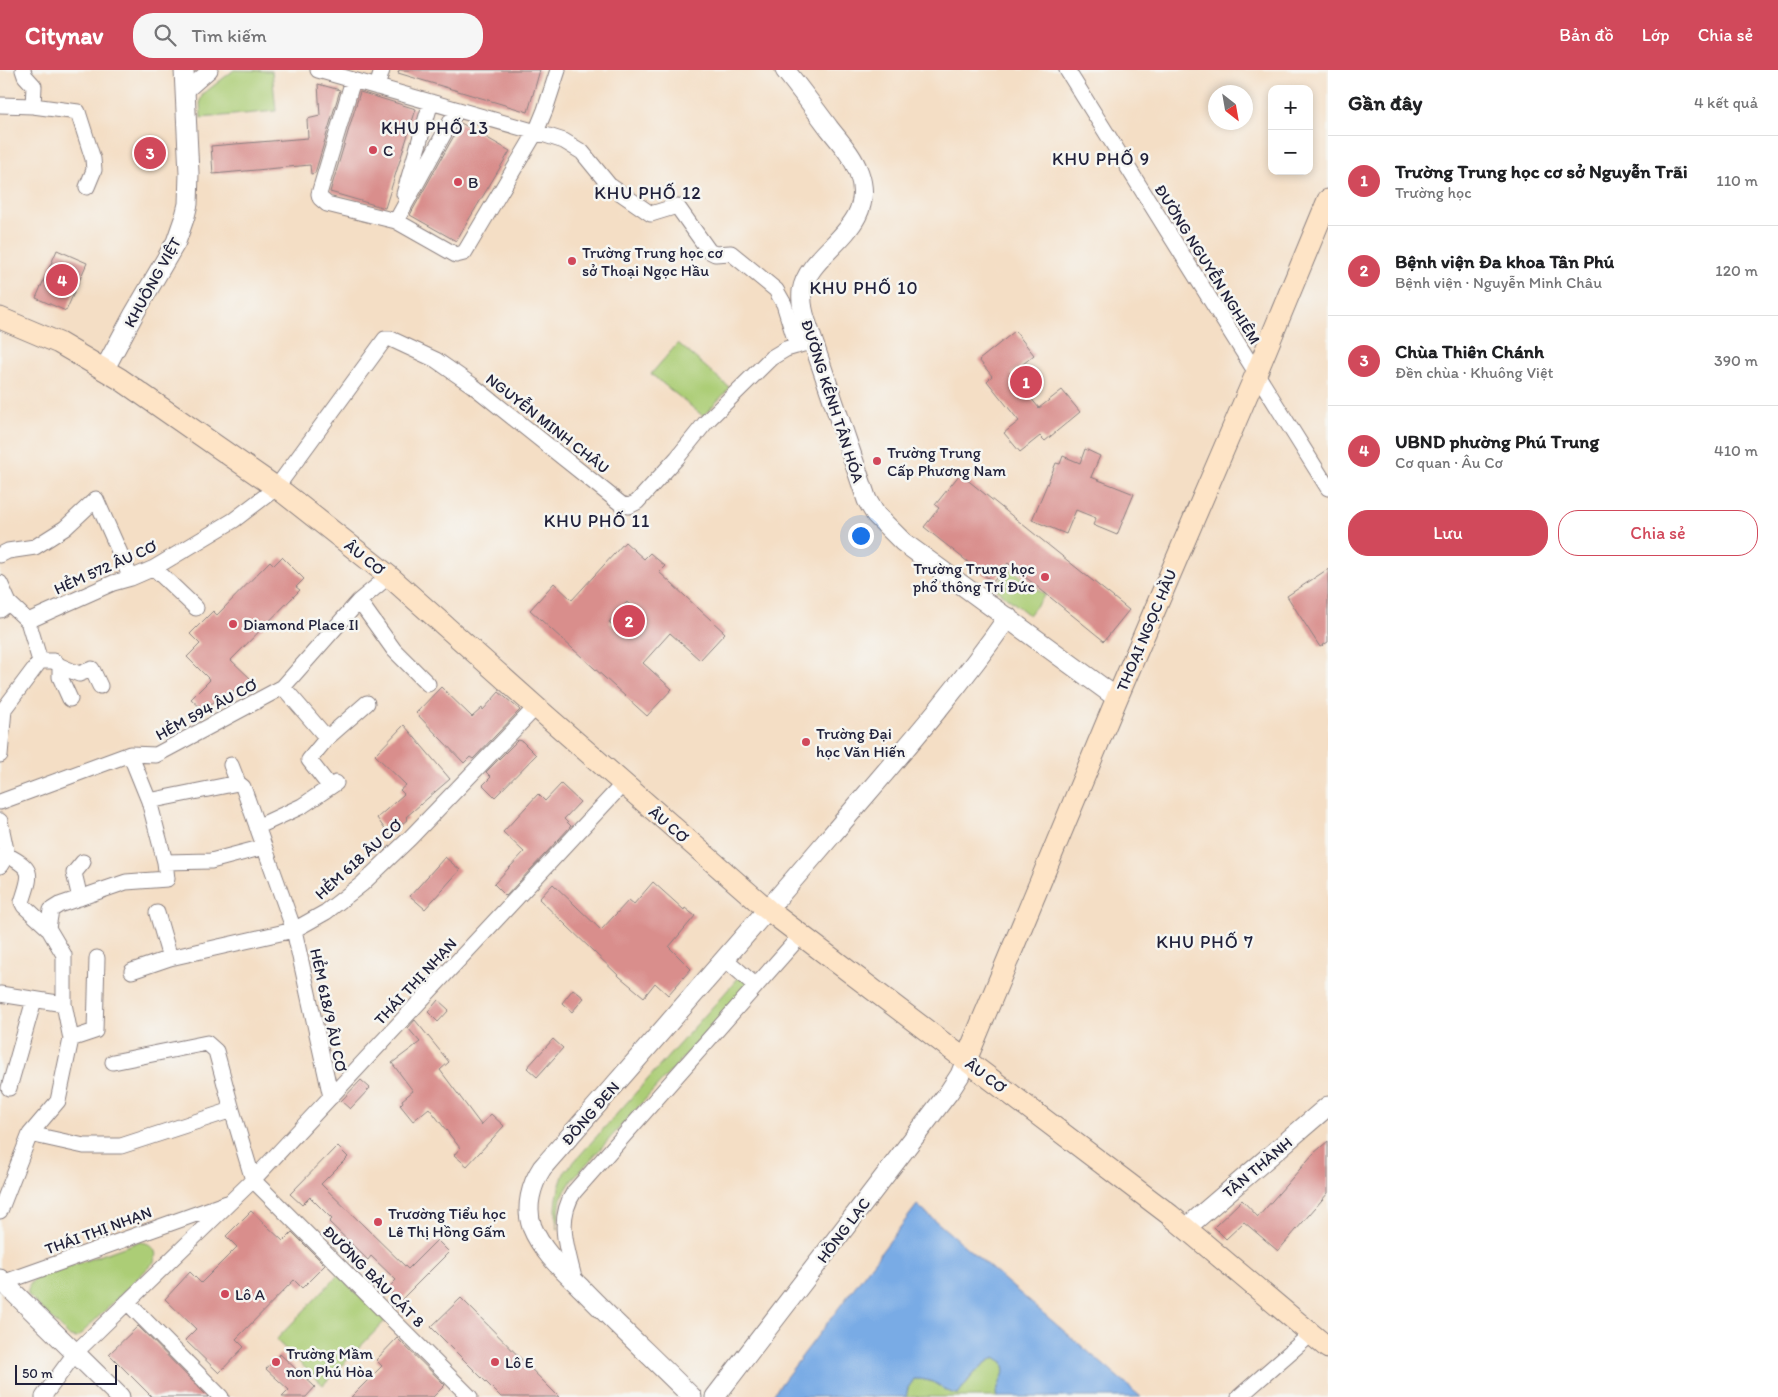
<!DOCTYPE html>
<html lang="vi">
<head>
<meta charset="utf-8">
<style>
  body { margin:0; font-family:Itim,sans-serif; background:#f6f6f6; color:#202124 }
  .controls { position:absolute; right:15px; top:15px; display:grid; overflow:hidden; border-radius:10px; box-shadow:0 2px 8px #0003 }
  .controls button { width:45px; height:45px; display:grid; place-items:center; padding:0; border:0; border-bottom:1px solid #e0e0e0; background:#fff; color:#202124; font:25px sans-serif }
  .compass { position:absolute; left:1208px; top:15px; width:45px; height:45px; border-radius:50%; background:#fff; box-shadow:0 2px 8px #0003; rotate:149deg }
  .scale { position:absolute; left:15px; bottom:12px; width:102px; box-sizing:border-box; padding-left:5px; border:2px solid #22223b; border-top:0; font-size:14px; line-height:18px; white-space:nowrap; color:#22223b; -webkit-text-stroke:4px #f6f6f2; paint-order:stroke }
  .you { position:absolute; left:860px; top:465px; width:18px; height:18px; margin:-12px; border:4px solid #fff; border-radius:50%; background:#1a73e8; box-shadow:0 0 0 8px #1a73e833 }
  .badge { display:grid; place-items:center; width:32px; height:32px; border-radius:50%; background:#d1495b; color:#fff; font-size:16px; font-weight:700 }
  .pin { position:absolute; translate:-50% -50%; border:2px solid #fff; box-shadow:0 1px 5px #0006 }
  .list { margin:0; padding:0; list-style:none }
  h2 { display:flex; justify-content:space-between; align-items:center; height:65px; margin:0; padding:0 20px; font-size:21px }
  h2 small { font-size:16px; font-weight:400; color:#757577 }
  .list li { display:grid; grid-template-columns:32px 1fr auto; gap:15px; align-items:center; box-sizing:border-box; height:90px; padding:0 20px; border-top:1px solid #e0e0e0 }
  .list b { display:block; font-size:19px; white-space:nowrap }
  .list p { margin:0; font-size:16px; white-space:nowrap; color:#757577 }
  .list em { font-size:16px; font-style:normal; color:#757577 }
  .actions { display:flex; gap:10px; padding:15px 20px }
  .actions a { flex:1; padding:11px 0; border:1px solid #d1495b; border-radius:20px; text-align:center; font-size:18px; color:#d1495b }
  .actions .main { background:#d1495b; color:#fff }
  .icon { flex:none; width:28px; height:28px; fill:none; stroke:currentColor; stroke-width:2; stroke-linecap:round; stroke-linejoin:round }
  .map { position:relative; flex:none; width:1328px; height:1327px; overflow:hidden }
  header { display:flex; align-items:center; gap:30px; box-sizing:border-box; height:70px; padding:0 25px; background:#d1495b; color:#fff }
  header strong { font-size:24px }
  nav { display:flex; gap:28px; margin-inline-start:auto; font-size:18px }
  .search { width:350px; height:45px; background:#f6f6f6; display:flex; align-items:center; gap:12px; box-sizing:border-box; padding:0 18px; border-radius:20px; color:#757577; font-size:19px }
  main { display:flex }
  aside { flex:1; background:#fff }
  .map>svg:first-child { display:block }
  .green { fill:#accd76; stroke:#677858 }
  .water { fill:#79abe5; stroke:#4e6690 }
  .building { fill:#d98e8c; fill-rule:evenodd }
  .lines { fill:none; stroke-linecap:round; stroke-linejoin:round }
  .minor-casing { stroke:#8b8080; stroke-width:17 }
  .tertiary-casing { stroke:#8b8080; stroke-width:21 }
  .secondary-casing { stroke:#8b8080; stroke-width:23 }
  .minor { stroke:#fff; stroke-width:15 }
  .tertiary { stroke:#fff; stroke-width:19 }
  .secondary { stroke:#fee4c6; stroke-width:21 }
  .poi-dot { fill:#d1495b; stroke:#f6f6f2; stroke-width:2 }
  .labels { text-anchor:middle; stroke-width:5; stroke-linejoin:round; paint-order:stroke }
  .poi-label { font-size:16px; fill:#22223b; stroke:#f6f6f2; text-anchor:start }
  .street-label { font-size:16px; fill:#22223b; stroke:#f6f6f2 }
  .neighbourhood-label { font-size:18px; letter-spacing:1px; fill:#22223b; stroke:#f6f6f2 }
</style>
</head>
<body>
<header>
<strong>Citynav</strong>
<div class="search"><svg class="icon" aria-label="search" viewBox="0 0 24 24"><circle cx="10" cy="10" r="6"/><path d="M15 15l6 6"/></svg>Tìm kiếm</div>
<nav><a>Bản đồ</a><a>Lớp</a><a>Chia sẻ</a></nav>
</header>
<main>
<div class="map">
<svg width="1328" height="1327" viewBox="0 0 1328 1327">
  <rect width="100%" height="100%" fill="#f6f6f2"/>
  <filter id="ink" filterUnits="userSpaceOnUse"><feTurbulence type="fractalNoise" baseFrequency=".02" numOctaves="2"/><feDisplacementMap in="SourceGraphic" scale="10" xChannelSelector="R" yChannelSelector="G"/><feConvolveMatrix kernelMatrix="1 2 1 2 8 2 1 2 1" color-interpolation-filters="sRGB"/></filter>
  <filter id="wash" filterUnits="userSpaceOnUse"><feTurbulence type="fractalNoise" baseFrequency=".0096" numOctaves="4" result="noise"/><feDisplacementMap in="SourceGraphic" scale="20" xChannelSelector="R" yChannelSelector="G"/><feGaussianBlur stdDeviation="1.12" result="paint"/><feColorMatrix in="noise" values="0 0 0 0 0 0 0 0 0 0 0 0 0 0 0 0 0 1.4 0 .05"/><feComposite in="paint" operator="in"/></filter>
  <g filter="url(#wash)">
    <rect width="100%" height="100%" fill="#f4dec5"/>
    <path class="green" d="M234,0L272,1L276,41L201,48L200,31L203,24Z
      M678,273L730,318L703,346L651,304Z
      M1010,498L1045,525L1029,545L995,518Z
      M741,905L750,914L572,1110L561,1128L557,1159C555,1135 556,1125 564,1103Z
      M138,1172C147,1172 153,1175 156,1184L154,1192L77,1268L70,1267L28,1225C27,1218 30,1212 37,1208Z
      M338,1205L385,1251L323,1315L276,1270Z
      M995,1287L1003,1292L1005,1300L996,1323L997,1327H906L908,1318L914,1309C922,1309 928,1310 935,1313C943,1317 949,1324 958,1324C969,1310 979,1296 995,1287Z"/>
    <path class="water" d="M917,1135L1141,1327H997L996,1323L1005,1300L1003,1292L995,1287C979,1295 968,1310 958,1324C949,1324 943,1317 935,1313C928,1310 922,1309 914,1309L908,1318L906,1327H771Z"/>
    <g id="blocks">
      <path class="building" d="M399,0H540L528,42L398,3Z
        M318,14L340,20L315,103L311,104L310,95L213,104L211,76L308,68L307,49L320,46Z
        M360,22L416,39L385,138L330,122Z
        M461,53L510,81L456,171L410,145Z
        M57,180L87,193L66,241L36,228Z
        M1015,261L1034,285L1011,304L1039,338L1062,320L1080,342L1045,371L1040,366L1020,382L1004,363L1019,351L987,311L992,306L979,290Z
        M1085,379L1100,386L1091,407L1134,424L1117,465L1093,455L1096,448L1076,440L1066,464L1032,450L1056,393L1060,394L1063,386L1080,393Z
        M960,404L1129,540L1104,571L1008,493L993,512L924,457L939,438L935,435Z
        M625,472L644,489L650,483L665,496L659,502L725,563L700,590L670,563L643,593L672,619L647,646L530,540L554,513L572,530ZM627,532L646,549L629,569L609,552Z
        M282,487L304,509L296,517L300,520L231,590L252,610L202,639L191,629L210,610L187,587L200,574L190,564L213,541L217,545L270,491L274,495Z
        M1328,499V572L1320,577L1287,526Z
        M441,617L472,647L482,638L483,640L499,622L520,640L473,689L470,687L464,693L416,643Z
        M404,655L450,709L406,747L408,749L389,765L377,748L404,724L400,720L406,715L375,685Z
        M518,670L522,671L536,685L495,727L483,715L491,707L486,702Z
        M561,714L580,732L564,749L571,756L506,826L494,814L524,782L503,762L538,724L545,731Z
        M445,787L460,800L425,839L410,826Z
        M653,812L684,840L685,838L695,846L669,877L691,899L668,925L655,913L644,927L620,907L539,829L553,814L601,860L629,830L634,834Z
        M573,919L584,928L572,942L562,933Z
        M438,930L449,940L438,952L428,942Z
        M415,950L449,992L440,1000L481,1055L491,1044L504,1056L467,1096L454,1085L460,1078L429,1038L413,1051L400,1035L403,1032L402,1030L413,1021L392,993L420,972L408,958Z
        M553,969L563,978L537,1007L527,998Z
        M361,1010L370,1018L350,1039L341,1031Z
        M1328,1071V1123L1278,1181L1244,1152L1226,1169L1214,1157L1242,1130L1258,1147L1314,1083Z
        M337,1076L348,1087L321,1114L408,1199L437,1170L449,1182L400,1231L387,1219L396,1210L371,1186L368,1190L329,1152L332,1149L310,1127L302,1135L290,1124Z
        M251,1141L283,1171L292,1162L325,1195L302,1218L294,1210L236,1269L244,1277L219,1303L185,1270L196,1259L165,1229L190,1202L201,1213L237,1177L226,1166Z
        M461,1228L559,1327H501L431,1257Z
        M138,1256L208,1327H152L109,1284Z
        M397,1268L445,1315L433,1327H351L382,1296L376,1290Z
        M280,1284L315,1317L306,1327H282L289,1320L266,1299Z"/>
    </g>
  </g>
  <g filter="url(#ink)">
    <use href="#blocks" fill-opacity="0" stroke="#8b8080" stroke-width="1"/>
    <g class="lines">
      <g class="minor-casing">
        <path id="minor" d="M23,0L25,6L34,16L33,36
          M318,0L536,62L564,71L582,82L609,115L651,144L677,136L709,181L715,184L731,183L776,220L784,234L797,276
          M1067,0L1328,418
          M353,10L319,124L320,128L327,134L396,151L456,185L464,183L466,180L536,62L545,40L558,0
          M377,17L382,0
          M186,21L210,0
          M0,35L33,36L78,42L93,89L94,100L87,117
          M404,124L431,32
          M396,151L457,40
          M0,485L8,481L35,477L65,458L96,429L131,508
          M154,498L196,538
          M0,513L9,533
          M359,531L394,580L428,614
          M0,540L9,533L28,551L113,513L131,508L154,498L234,450L276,418L385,269H391L436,290L472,315L621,434L629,436L637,432L677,388L706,352L771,288L786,279L813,271
          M40,591H54L60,596L79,604L92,599L100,616
          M60,596V607L70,629
          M283,617L327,668L367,633
          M327,668L309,690L330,717
          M0,685L4,639L40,591L28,551
          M231,695L238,713L243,717L294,860L331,1027
          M149,731L238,713
          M0,732L130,684L156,685L283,617L359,531L389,506
          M0,751L7,785L0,796
          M257,757L302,736L336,713
          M165,792L211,791L264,777
          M80,828L74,803L83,792
          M157,843L170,888
          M48,858L51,840L59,835L126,812L167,809L165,792L149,731L130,684
          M725,889L756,916
          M132,901L170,888L294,860L326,842L362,814L410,768L536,637
          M0,924L64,934
          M71,969L95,961L97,888
          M113,992L207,973L216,981L232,1040L253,1110L470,1327
          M9,1018L34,930
          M30,1064L84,1076H121L232,1040
          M0,1141L30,1064L58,1031L71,969L64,934V885L48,858L24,836L22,832C31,804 35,800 7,785
          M5,1212L227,1133
          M575,1212C568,1181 555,1151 574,1122L801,865
          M127,1232L221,1327
          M43,1327L76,1282L253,1110L623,714
          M1239,1327L1311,1264"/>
      </g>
      <g class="tertiary-casing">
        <path id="tertiary" d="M785,0C800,19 815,39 829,58C840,72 853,86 859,103C879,160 809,179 802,221C801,231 803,242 806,251L867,430L876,445L903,472L1117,628
          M104,300L134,244L176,172L185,146L188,134L189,103L184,0
          M1186,1158L1328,1036
          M0,1209L120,1327
          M692,1327C656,1291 618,1256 582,1219C564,1201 542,1182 532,1157C525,1137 531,1115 542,1098C638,988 735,878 830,767C891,695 954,625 1008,547
          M715,1327L949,1022L960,1005L966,990"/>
      </g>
      <g class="secondary-casing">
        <path id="secondary" d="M0,248L59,273L120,309L284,423L389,506L536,637L768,840L1170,1145L1328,1278
          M966,990L1117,628L1256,304L1328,130"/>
      </g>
      <use href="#minor" class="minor"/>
      <use href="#tertiary" class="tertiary"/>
      <use href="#secondary" class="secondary"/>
    </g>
  </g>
  <g class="poi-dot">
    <circle cx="373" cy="80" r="5"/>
    <circle cx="458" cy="112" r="5"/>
    <circle cx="572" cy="191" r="5"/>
    <circle cx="877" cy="391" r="5"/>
    <circle cx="1045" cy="507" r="5"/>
    <circle cx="233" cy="554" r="5"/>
    <circle cx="806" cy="672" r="5"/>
    <circle cx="378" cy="1152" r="5"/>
    <circle cx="225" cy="1224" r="5"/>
    <circle cx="276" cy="1292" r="5"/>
    <circle cx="495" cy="1292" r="5"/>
  </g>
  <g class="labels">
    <g class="poi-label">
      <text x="383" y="86">C</text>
      <text x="468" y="118">B</text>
      <text x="582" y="188">Trường Trung học cơ<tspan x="582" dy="18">sở Thoại Ngọc Hầu</tspan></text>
      <text x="887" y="388">Trường Trung<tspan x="887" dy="18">Cấp Phương Nam</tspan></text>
      <text x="1035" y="504" text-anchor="end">Trường Trung học<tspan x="1035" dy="18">phổ thông Trí Đức</tspan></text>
      <text x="243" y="560">Diamond Place II</text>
      <text x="816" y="669">Trường Đại<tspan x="816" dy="18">học Văn Hiến</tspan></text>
      <text x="388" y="1149">Trươờng Tiểu học<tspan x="388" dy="18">Lê Thị Hồng Gấm</tspan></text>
      <text x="235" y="1230">Lô A</text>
      <text x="286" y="1289">Trường Mầm<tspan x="286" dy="18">non Phú Hòa</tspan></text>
      <text x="505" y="1298">Lô E</text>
    </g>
    <g class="street-label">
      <text transform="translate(1208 194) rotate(58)" y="6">ĐƯỜNG NGUYỄN NGHIÊM</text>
      <text transform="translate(152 212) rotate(-61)" y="6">KHUÔNG VIỆT</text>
      <text transform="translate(833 331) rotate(72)" y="6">ĐƯỜNG KÊNH TÂN HÓA</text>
      <text transform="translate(548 353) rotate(38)" y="6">NGUYỄN MINH CHÂU</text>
      <text transform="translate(365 487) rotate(39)" y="6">ÂU CƠ</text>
      <text transform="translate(105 497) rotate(-24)" y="6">HẺM 572 ÂU CƠ</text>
      <text transform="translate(1146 560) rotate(-67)" y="6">THOẠI NGỌC HẦU</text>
      <text transform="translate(206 639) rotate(-28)" y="6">HẺM 594 ÂU CƠ</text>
      <text transform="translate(669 754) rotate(41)" y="6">ÂU CƠ</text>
      <text transform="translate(358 789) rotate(-42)" y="6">HẺM 618 ÂU CƠ</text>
      <text transform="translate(415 911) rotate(-47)" y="6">THÁI THỊ NHẠN</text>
      <text transform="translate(329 940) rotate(78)" y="6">HẺM 618/9 ÂU CƠ</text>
      <text transform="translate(986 1005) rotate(37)" y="6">ÂU CƠ</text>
      <text transform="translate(590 1043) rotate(-49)" y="6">ĐỒNG ĐEN</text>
      <text transform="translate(1257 1097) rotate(-40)" y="6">TÂN THÀNH</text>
      <text transform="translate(98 1160) rotate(-20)" y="6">THÁI THỊ NHẠN</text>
      <text transform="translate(843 1160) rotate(-53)" y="6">HỒNG LẠC</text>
      <text transform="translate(374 1206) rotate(45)" y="6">ĐƯỜNG BÀU CÁT 8</text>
    </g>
    <g class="neighbourhood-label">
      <text x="435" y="64">KHU PHỐ 13</text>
      <text x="1101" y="95">KHU PHỐ 9</text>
      <text x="648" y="129">KHU PHỐ 12</text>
      <text x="864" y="224">KHU PHỐ 10</text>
      <text x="597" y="457">KHU PHỐ 11</text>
      <text x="1205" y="878">KHU PHỐ 7</text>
    </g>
  </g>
</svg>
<div class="controls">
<button>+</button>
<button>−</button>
</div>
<svg class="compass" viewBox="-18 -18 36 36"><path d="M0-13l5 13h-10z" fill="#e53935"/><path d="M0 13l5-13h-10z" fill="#757577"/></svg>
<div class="scale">50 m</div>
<div class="you"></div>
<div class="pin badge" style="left:1026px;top:312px">1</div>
<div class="pin badge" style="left:629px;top:551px">2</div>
<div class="pin badge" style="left:150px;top:83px">3</div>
<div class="pin badge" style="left:62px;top:210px">4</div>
</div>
<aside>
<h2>Gần đây<small>4 kết quả</small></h2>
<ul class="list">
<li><span class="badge">1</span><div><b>Trường Trung học cơ sở Nguyễn Trãi</b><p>Trường học</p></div><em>110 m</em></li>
<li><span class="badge">2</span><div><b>Bệnh viện Đa khoa Tân Phú</b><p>Bệnh viện · Nguyễn Minh Châu</p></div><em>120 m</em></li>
<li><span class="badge">3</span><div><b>Chùa Thiên Chánh</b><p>Đền chùa · Khuông Việt</p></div><em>390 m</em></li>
<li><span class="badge">4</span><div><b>UBND phường Phú Trung</b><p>Cơ quan · Âu Cơ</p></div><em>410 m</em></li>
</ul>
<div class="actions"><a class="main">Lưu</a><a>Chia sẻ</a></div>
</aside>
</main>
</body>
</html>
